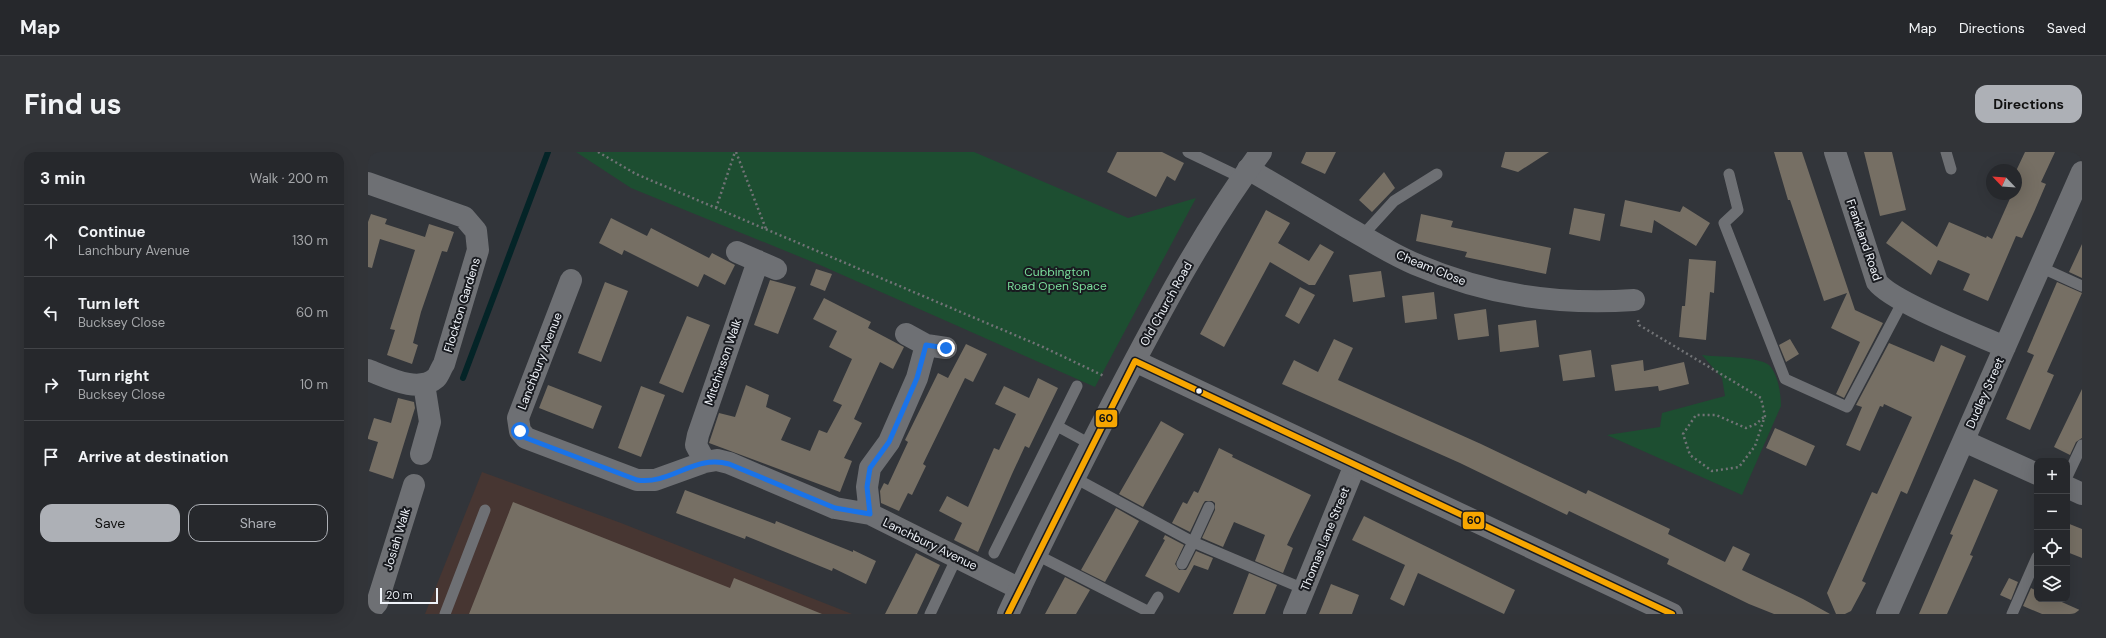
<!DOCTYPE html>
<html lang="en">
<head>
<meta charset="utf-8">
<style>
  body { margin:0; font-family:"DM Sans",sans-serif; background:#323438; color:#f1f3f6 }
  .controls { position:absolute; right:12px; bottom:12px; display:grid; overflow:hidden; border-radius:8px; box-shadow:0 4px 16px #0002 }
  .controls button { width:36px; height:36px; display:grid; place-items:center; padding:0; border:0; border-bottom:1px solid #424448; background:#26282c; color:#f1f3f6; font:20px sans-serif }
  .compass { position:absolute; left:1618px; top:12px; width:36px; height:36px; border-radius:50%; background:#26282c; box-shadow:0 4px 16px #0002; rotate:295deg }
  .scale { position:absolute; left:12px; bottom:10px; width:58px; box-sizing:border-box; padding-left:4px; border:2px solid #eff3f9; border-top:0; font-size:11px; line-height:14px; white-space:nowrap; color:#eff3f9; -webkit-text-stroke:3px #191b20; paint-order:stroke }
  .stop { position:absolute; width:12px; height:12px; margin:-9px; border:3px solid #1a73e8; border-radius:50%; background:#fff }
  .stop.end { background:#1a73e8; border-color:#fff; box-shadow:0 1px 4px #0008 }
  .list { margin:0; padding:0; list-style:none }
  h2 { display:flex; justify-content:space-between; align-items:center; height:52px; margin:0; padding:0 16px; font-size:17px }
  h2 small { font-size:13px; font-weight:400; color:#a4a6a9 }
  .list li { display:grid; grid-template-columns:26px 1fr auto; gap:12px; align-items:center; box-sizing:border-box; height:72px; padding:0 16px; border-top:1px solid #424448 }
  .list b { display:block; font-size:15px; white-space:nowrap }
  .list p { margin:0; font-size:13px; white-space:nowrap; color:#a4a6a9 }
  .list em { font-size:13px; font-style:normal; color:#a4a6a9 }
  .actions { display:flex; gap:8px; padding:12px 16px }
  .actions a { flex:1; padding:9px 0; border:1px solid #adb0b6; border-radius:12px; text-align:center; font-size:14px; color:#adb0b6 }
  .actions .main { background:#adb0b6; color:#111 }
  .icon { flex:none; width:22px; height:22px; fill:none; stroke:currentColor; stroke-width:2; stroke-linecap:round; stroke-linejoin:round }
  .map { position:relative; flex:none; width:1714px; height:462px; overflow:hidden; border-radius:12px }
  header { display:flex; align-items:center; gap:24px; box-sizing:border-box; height:56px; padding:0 20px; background:#26282c; border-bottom:1px solid #424448 }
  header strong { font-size:19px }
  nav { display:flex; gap:22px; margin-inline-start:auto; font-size:14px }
  .intro { display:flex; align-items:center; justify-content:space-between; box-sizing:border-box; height:96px; padding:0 24px }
  h1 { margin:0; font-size:28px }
  .button { padding:10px 18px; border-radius:12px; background:#adb0b6; color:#111; font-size:14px; font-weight:700 }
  main { display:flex; gap:24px; padding:0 24px }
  aside { flex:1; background:#26282c; border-radius:12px; box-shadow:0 4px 16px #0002 }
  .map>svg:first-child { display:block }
  .industrial { fill:#473632 }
  .green { fill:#1d4e31 }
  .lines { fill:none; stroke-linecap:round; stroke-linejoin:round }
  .stream { stroke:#042427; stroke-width:6 }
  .building { fill:#766f64 }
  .path { stroke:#717376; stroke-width:2.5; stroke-dasharray:2 3; stroke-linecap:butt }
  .lane { stroke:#6e7074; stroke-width:11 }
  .street { stroke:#6e7074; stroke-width:22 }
  .secondary { stroke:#6e7074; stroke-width:22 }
  .bus-1-casing { stroke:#191b20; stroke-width:9 }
  .bus-1 { stroke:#f7a600; stroke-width:6 }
  .route { stroke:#1a73e8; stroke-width:5 }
  .bus-dot { fill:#eff3f9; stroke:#191b20; stroke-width:1.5 }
  .labels { text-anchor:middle; stroke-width:4; stroke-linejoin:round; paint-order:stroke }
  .street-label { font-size:12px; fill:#eff3f9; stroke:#191b20 }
  .park-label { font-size:12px; fill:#7bde9c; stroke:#191b20 }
  .line-badge { stroke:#191b20; stroke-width:1.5 }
  .pale-badge-label { font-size:11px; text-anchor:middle; font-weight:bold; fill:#111 }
</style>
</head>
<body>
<header>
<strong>Map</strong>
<nav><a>Map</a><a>Directions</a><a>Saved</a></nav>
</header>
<div class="intro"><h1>Find us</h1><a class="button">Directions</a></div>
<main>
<aside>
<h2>3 min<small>Walk · 200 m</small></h2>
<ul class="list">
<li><svg class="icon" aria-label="ahead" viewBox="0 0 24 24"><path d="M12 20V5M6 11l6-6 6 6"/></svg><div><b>Continue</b><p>Lanchbury Avenue</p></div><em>130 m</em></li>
<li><svg class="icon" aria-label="left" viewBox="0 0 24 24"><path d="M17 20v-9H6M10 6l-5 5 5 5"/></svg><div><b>Turn left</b><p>Bucksey Close</p></div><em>60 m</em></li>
<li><svg class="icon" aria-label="right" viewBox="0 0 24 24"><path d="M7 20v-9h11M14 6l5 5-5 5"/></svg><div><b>Turn right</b><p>Bucksey Close</p></div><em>10 m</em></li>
<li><svg class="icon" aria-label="arrive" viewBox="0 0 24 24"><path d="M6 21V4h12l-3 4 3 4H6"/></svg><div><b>Arrive at destination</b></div></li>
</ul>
<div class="actions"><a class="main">Save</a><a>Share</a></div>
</aside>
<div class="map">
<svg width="1714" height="462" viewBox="0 0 1714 462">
  <rect width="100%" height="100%" fill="#32353a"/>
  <path class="industrial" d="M114,320L253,371L484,462H57Z"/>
  <path class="green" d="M208,0H606L760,66L828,46L727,235L452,113L263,36Z
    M1334,203C1348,205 1390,204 1401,213C1410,222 1413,242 1413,254L1374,343L1239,283L1292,275L1294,261L1357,244L1354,226Z"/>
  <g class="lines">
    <path class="stream" d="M95,226L180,0"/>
  </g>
  <path class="building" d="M749,0H794L816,11L807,29L799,24L788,45L739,20Z
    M938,0H968L957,22L933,11Z
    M1137,0H1181L1150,20L1133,15Z
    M1406,0H1434L1487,158L1515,171L1476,246L1468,242L1492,190L1463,176L1479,141L1456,149L1422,48H1420Z
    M1496,0H1524L1538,58L1512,64Z
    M1657,0H1687L1673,30L1678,32L1666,60L1654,86L1648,84L1620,149L1595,138L1602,122L1570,108L1563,123L1518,91L1534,69L1569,95L1581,70L1618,86L1619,84L1624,87L1644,42H1648V19Z
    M1016,20L1027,36L1004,60L991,48Z
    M1257,48L1312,60L1315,54L1342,71L1328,94L1286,68L1284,81L1252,74Z
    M1206,56L1237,62L1232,89L1201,82Z
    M898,58L922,71L910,91L941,109L952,92L966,100L947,133H941L902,110L856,195L832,182Z
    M3,62L19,67L17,72L57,85L61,72L86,80L79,100L74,99L53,160L45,191L50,193L44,212L19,203L27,178L22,177L47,98L12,87L4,116L0,115V70Z
    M1053,62L1085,69L1083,75L1183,96L1178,122L1097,105L1099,100L1048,89Z
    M243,66L279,84L283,76L341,106L344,101L367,113L357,133L336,122L330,135L256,98L254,103L231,91Z
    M1714,92V126L1701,120Z
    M1321,107L1348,109L1346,141L1342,140L1338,188L1311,185L1314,154H1317Z
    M448,117L464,122L457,139L442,133Z
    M1013,119L1017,145L985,150L981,123Z
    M402,128L428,135L410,182L386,173Z
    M237,130L260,139L233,210L210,201Z
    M1689,130L1714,141L1679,220L1686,223L1662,278L1638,267L1666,203L1659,200Z
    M932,135L947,143L931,172L917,164Z
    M1066,140L1069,167L1037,171L1034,144Z
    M456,146L503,170L500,176L536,195L525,217L512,210L486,267L494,271L476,306L484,309L472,340L341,291L351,261L367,265L378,233L401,243L398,255L423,266L413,288L442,299L451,278L459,281L474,253L465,249L484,207L461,195L469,179L445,167Z
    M1118,157L1121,184L1090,188L1086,162Z
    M319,164L342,173L315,241L291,231Z
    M1168,168L1171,195L1132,200L1130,173Z
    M966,187L985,196L970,228L1113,292L1218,342L1220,338L1302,377L1300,382L1357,410L1365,394L1382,402L1374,418L1435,447L1462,462H1406L1381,452L1299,412L1301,407L1201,359L1199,363L1092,311L914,232L926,208L950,220Z
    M1422,187L1431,202L1418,210L1411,193Z
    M1521,191L1566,210L1573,193L1598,204L1539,342L1533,339L1510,392L1494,429L1498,431L1483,459L1477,462H1468L1459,441L1504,340L1509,342L1544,265L1516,252L1515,255L1512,254L1492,299L1478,293L1494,255L1488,253Z
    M598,192L619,202L605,230L597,226L555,312L558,314L544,343L540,341L531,359L513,351L512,339L516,331L520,333L540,290L537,288L570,221L580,226Z
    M1223,198L1227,225L1195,229L1191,203Z
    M1275,208L1276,219L1316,210L1321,232L1291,239L1290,234L1247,239L1243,213Z
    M670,226L690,236L661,296L657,294L644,322L610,400L586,388L594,371L571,359L579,344L600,355L626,296L631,298L648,262L627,252L636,234L661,246Z
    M180,233L234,254L225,277L171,256Z
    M273,234L297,243L273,305L250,296Z
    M1714,237V286L1708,290L1702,303L1686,295Z
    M30,246L46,250L47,256L25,327L1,319L10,290L0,287V285L6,266L23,271Z
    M793,269L816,282L775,355L751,342Z
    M1407,276L1447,294L1438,314L1398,296Z
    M851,296L865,303L864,305L943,343L919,393L925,396L915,421L887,409L897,383L866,370L855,395L834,386L847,358V351L844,349H837L835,352L822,380L804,371L815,350L819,352L826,339L830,341Z
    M1606,327L1630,338L1602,403L1605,404L1579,462H1551L1585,383L1582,382Z
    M317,338L407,372L408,369L485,400V398L508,409L498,432L465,416L464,419L378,384L377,387L308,361Z
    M145,350L362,436L366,426L454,462H101Z
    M748,356L771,369L737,430L713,418Z
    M996,364L1147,438L1136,462L1050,421L1036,454L1022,447L1037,413L984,388Z
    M1699,371L1714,377V406L1699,400Z
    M797,383L816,393L807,412L811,418H818L820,415L828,399L845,406L840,418L826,413L811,441L777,424L797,388L795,387Z
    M548,401L572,413L549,462H517Z
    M881,421L909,433L897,462H865Z
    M697,425L722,438L708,462H677Z
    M1641,426L1650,430L1643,448L1632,443Z
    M963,432L991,443L984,462H951Z
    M1663,436L1669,439V447H1687L1714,459V462H1674L1655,454Z"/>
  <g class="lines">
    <path class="path" d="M230,0L268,22L675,195L736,224
      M368,0L398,77
      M348,56L367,0
      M1270,168L1271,173L1393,246L1397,264L1387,294L1371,315L1344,319L1322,303L1315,282L1328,263H1348L1378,276L1388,272L1397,264"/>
    <path class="lane" d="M820,0L874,26
      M1578,0L1583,17
      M1361,22L1370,58L1356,71L1417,227L1479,255L1535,149
      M994,84L1026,49L1069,22
      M1672,115L1714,134
      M689,274L724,293
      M1699,325L1714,293
      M707,326L825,390L841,355
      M626,401L709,234
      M669,403L781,460L790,445
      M814,412L825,390L936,437
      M77,462L117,358
      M562,462L589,405
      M1644,462L1669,405"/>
    <path class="street" d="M1467,0L1509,130C1524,150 1610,183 1637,195
      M880,17C913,36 945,55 977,74C1000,87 1023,102 1047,112C1120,143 1187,153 1266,148
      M0,31L96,65L108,79L110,98L76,212C73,216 71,223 68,226C50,242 19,225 0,218
      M369,100L408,117
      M203,128L150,266L152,279L158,286L269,328H287L337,310L349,308L361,311L467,356L502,362L652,437
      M538,182L558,193L578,196
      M1596,289L1669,322
      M53,302L62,270L56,232
      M337,310L328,293L330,283L390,109
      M1699,335L1714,342
      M502,362L499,335L502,316L521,290L549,226L558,193
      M0,461L9,451L46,333
      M926,462L987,313
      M1519,462L1714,20"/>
    <path class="secondary" d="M767,209L1304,462
      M640,462C672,392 707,324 742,256C788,168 834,79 893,0"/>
    <g class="bus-1-casing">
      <path id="bus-1" d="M640,462L767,209L1304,462"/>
    </g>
    <use href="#bus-1" class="bus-1"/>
  </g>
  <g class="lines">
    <path class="route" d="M152,279L158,286L269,328C303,333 326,302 361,312L467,356L502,362L499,335L502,316L521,290L549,226L558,193L578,196"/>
  </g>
  <circle class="bus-dot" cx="831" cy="239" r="3.5"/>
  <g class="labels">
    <g class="street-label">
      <text transform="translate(1496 88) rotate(71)" y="4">Frankland Road</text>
      <text transform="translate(1063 116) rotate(22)" y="4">Cheam Close</text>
      <text transform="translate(798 152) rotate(-61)" y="4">Old Church Road</text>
      <text transform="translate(94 153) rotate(-73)" y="4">Flockton Gardens</text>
      <text transform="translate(172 209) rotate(-69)" y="4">Lanchbury Avenue</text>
      <text transform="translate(355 210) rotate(-71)" y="4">Mitchinson Walk</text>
      <text transform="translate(1617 241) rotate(-66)" y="4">Dudley Street</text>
      <text transform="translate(29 387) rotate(-73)" y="4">Josiah Walk</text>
      <text transform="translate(957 387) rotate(-68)" y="4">Thomas Lane Street</text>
      <text transform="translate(562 392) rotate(26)" y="4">Lanchbury Avenue</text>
    </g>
    <g class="park-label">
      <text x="689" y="124">Cubbington<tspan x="689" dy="14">Road Open Space</tspan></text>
    </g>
  </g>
  <g class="line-badge">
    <rect x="727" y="257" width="23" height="19" rx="4" fill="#f7a600"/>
    <rect x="1094" y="359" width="23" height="19" rx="4" fill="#f7a600"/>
  </g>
  <g class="pale-badge-label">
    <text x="738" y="270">60</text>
    <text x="1106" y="372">60</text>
  </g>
</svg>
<div class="controls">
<button>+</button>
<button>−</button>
<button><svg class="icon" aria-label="locate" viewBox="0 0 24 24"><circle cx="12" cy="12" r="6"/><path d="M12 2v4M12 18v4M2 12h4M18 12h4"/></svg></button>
<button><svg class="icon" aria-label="layers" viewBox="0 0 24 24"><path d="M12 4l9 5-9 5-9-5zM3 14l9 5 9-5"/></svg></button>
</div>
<svg class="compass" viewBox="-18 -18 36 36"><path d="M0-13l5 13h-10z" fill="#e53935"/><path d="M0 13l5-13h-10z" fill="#a4a6a9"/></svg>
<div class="scale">20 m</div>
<div class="stop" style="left:152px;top:279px"></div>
<div class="stop end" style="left:578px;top:196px"></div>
</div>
</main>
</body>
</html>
